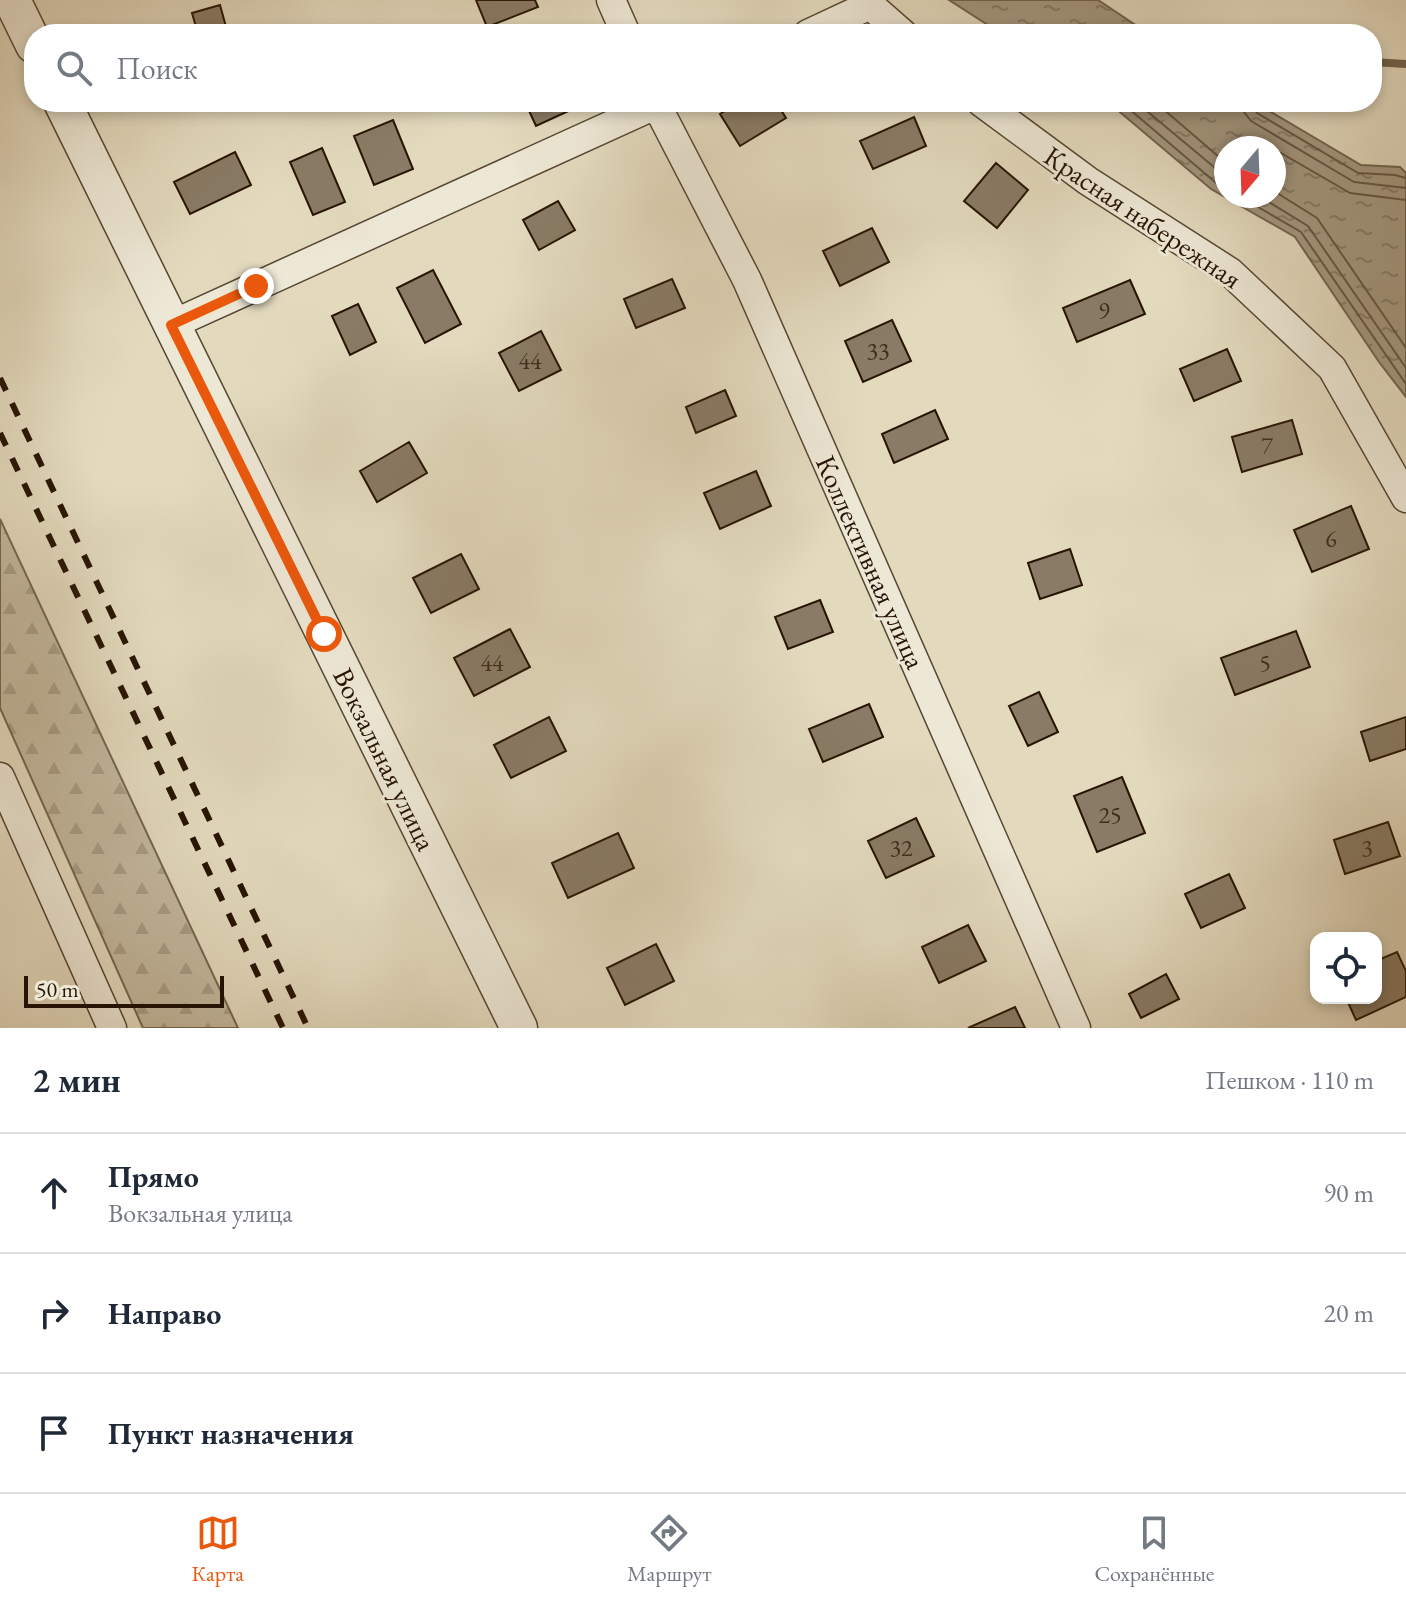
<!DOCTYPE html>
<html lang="ru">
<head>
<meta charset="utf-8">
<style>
  body { margin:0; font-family:"EB Garamond",serif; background:#f2f2f3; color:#1f2937 }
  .controls { position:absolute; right:24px; bottom:24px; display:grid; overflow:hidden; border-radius:16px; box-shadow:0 4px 12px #0003 }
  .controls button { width:72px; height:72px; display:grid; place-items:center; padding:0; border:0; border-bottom:2px solid #e0e1e3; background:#fff; color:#1f2937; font:40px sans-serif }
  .compass { position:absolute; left:1214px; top:136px; width:72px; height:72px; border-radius:50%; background:#fff; box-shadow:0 4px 12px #0003; rotate:199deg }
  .scale { position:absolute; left:24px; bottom:20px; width:200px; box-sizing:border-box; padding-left:8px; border:4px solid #271404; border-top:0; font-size:22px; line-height:28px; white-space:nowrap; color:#271404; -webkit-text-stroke:6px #ede7d5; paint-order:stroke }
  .stop { position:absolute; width:24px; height:24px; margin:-18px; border:6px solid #ea580c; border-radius:50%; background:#fff }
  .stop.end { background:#ea580c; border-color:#fff; box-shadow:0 2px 8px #0008 }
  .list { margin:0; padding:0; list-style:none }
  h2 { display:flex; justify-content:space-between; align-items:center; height:104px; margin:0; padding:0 32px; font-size:34px }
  h2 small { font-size:26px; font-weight:400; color:#747a83 }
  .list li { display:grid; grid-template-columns:52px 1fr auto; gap:24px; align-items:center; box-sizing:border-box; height:120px; padding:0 32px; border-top:2px solid #e0e1e3 }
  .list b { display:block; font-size:30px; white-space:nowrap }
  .list p { margin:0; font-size:26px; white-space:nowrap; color:#747a83 }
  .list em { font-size:26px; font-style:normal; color:#747a83 }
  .icon { flex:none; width:44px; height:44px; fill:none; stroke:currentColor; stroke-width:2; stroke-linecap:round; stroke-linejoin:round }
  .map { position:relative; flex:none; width:1406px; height:1028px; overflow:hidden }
  .search { position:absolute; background:#fff; box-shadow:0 4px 12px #0003; left:24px; right:24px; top:24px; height:88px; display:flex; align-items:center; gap:20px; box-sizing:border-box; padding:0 28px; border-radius:32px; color:#747a83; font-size:30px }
  .sheet { height:464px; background:#fff }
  nav { display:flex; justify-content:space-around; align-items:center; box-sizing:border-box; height:112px; border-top:2px solid #e0e1e3; background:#fff; font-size:22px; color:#747a83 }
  nav a { display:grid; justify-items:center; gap:4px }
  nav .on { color:#ea580c }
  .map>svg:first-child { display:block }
  .forest { fill:url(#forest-firs); stroke:#756651; stroke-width:2 }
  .water { fill:url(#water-ripples); stroke:#71634e; stroke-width:2; fill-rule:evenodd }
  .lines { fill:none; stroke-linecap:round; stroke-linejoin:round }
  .shore { stroke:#655642; stroke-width:2 }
  .stream { stroke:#71634e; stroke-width:8 }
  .building { fill:#897b65; stroke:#271404; stroke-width:2 }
  .minor-casing { stroke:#564632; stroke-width:31 }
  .tertiary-casing { stroke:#564632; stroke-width:39 }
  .minor { stroke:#ede7d5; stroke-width:28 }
  .tertiary { stroke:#ede7d5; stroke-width:36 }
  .rail { stroke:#271404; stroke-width:6; stroke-dasharray:14 14; stroke-linecap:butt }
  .route { stroke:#ea580c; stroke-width:10 }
  .labels { text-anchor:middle; stroke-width:6; stroke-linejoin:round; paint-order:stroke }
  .number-label { font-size:24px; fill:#402e1c }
  .street-label { font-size:28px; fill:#271404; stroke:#ede7d5 }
</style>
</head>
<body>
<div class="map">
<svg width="1406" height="1028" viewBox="0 0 1406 1028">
  <defs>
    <pattern id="forest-firs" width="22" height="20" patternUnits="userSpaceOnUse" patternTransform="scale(2)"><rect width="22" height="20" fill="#c3b89e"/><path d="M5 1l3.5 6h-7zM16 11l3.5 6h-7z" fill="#a89d86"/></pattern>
    <pattern id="water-ripples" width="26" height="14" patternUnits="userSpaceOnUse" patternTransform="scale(2)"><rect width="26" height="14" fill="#a3977f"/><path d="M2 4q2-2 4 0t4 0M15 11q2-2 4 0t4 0" fill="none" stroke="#857a66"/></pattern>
  </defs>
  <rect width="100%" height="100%" fill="#e3dabe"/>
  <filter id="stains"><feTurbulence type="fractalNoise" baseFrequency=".0025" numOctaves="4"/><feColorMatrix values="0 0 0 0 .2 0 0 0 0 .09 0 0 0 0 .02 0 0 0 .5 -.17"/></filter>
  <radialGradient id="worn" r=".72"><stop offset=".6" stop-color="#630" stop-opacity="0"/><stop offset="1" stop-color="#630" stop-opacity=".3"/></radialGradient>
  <path class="forest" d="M0,519L238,1028H143L0,708Z"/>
  <path class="water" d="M949,0H1098L1149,34H1002Z
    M1108,102H1259L1261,106L1361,165L1400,167L1406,173V397L1379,362L1295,237L1211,189ZM1226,148H1274V196H1226Z"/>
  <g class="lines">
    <path class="shore" d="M1121,102L1215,182L1226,188
      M1136,102L1226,177
      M1155,102L1226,163
      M1242,102L1244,112L1251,121L1354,182L1406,188
      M1252,102L1257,113L1358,173L1395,175L1406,178
      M1274,149L1350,193L1406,200
      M1274,191L1317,218L1406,348
      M1239,196L1301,232L1406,384
      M1259,196L1308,226L1406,368"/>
    <path class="stream" d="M1372,62L1406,64"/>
  </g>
  <path class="building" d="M476,0H535L538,7L487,27Z
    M220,5L228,34H198L192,13Z
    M525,102H588L536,126Z
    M739,102H776L786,118L740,146L720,114Z
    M914,117L926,146L873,169L860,141Z
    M393,120L413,169L374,185L354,136Z
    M322,148L345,202L313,215L290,162Z
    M235,152L251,185L190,214L174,182Z
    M996,163L1028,190L997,228L964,201Z
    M558,201L575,230L539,250L523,220Z
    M872,228L889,262L840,286L823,251Z
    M433,270L461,324L425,343L397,288Z
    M672,279L685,308L636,328L624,299Z
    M1130,280L1145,314L1077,342L1063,308Z
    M358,304L376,342L350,355L332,316Z
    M892,320L911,361L863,382L845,341Z
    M541,331L561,370L519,391L499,353Z
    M1227,349L1241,381L1194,401L1180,369Z
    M725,390L736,416L696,433L686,407Z
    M935,410L948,439L894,463L882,434Z
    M1292,420L1302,454L1242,472L1232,437Z
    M409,442L427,473L377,502L360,471Z
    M756,471L771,506L720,529L704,493Z
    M1351,506L1369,549L1312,572L1294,530Z
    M1070,549L1082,585L1040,599L1028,563Z
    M461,554L479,589L431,613L413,578Z
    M820,600L833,632L788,649L775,617Z
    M510,629L530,667L474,696L454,658Z
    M1296,631L1310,667L1235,695L1221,658Z
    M1039,692L1058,732L1028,746L1009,706Z
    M869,704L883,737L823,762L809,729Z
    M549,717L566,751L511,778L494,745Z
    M1406,717V749L1370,761L1361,732Z
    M1122,777L1145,833L1097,852L1074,796Z
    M916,818L934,856L886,878L868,841Z
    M1388,822L1400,856L1345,874L1334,840Z
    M618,833L634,868L568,898L552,863Z
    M1229,874L1245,908L1201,928L1185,894Z
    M968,925L986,961L939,983L922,947Z
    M656,944L674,981L625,1005L607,968Z
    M1397,952L1406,971V997L1356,1020L1346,998H1376V961Z
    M1166,974L1179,999L1141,1018L1129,994Z
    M1015,1007L1025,1028H968Z"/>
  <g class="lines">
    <g class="minor-casing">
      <path id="minor" d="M611,0L626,34
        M868,0L870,5L903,34
        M808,34L870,5
        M655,102L747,280L1076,1028
        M981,102L1088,181L1230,272L1332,368L1406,498
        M171,325L662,102
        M0,777L112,1028"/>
    </g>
    <g class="tertiary-casing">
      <path id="tertiary" d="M12,0L34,45
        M62,102L519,1028"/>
    </g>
    <use href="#minor" class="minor"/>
    <use href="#tertiary" class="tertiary"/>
    <path class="rail" d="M0,378L308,1028
      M0,433L283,1028"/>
  </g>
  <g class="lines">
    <path class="route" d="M256,286L171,325L324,634"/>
  </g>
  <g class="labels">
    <g class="number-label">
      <text x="1104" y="319">9</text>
      <text x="878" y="359">33</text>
      <text x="530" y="369">44</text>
      <text x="1267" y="454">7</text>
      <text x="1331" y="547">6</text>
      <text x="492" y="671">44</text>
      <text x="1265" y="671">5</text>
      <text x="1110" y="823">25</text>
      <text x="901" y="856">32</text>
      <text x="1367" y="856">3</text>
    </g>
    <g class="street-label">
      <text transform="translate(1143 217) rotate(34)" y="10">Красная набережная</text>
      <text transform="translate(871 562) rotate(66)" y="10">Коллективная улица</text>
      <text transform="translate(385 759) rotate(64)" y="10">Вокзальная улица</text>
    </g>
  </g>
  <rect width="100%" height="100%" filter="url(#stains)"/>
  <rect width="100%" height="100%" fill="url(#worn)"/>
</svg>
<div class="controls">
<button><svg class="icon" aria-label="locate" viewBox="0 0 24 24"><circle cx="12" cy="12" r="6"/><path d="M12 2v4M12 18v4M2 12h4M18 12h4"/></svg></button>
</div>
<svg class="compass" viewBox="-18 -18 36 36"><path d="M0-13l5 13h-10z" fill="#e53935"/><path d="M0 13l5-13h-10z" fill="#747a83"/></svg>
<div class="scale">50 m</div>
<div class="stop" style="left:324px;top:634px"></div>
<div class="stop end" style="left:256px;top:286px"></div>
<div class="search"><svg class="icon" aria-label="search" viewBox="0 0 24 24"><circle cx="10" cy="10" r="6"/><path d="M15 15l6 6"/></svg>Поиск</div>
</div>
<section class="sheet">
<h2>2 мин<small>Пешком · 110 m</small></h2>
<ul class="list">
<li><svg class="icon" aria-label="ahead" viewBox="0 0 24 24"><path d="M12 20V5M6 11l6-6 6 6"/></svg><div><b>Прямо</b><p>Вокзальная улица</p></div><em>90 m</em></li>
<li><svg class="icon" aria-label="right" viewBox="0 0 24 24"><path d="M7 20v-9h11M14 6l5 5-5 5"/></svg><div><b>Направо</b></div><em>20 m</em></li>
<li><svg class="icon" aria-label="arrive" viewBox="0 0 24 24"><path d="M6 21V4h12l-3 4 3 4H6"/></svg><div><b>Пункт назначения</b></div></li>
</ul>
</section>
<nav>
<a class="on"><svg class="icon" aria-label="map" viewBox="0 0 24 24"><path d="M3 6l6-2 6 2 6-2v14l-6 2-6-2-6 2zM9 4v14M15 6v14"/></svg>Карта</a>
<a><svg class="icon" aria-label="directions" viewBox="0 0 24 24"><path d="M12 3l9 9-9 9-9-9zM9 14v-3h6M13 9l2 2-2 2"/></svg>Маршрут</a>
<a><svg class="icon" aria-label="saved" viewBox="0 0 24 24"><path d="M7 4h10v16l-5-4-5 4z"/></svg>Сохранённые</a>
</nav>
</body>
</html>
